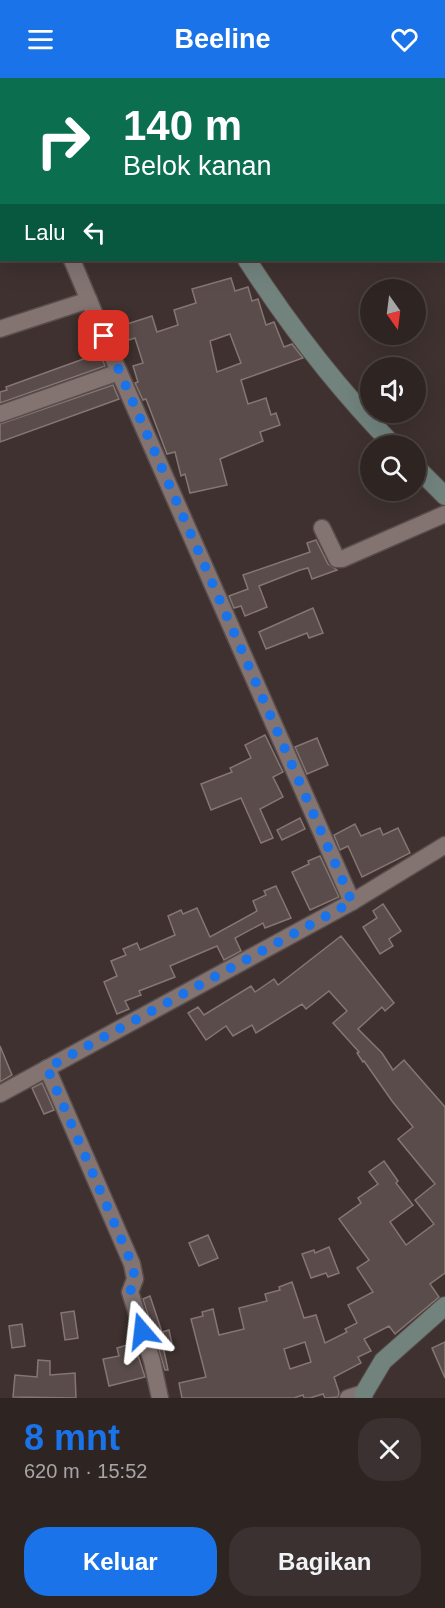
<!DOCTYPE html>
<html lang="id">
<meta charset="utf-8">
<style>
body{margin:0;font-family:Arial,sans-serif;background:#3a3130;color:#f1f3f6;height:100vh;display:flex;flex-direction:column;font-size:22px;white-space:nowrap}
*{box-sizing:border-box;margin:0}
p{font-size:20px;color:#a7a5a6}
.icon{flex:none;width:33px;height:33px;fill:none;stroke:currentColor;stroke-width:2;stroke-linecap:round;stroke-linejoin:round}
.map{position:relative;height:1320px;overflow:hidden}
.panel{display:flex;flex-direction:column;background:#2e2523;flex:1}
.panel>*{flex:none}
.guide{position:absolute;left:0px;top:0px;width:446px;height:183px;box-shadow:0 6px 24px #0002,0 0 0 2px #494241;background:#0b6e4f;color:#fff;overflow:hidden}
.needle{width:39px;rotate:166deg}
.tools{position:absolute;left:360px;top:201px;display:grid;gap:12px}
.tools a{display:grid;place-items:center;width:66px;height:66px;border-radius:50%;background:#2e2523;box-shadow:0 6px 24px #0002,0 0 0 2px #494241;font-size:30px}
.pin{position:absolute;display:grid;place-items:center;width:51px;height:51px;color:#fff;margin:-26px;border-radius:12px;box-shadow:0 3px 9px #0006}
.me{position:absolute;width:66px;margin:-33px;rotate:343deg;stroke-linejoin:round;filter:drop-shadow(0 0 4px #0008)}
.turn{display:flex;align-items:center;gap:21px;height:126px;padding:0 24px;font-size:27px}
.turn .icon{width:78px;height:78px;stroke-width:2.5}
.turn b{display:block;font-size:42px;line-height:51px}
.then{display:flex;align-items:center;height:57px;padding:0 24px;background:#0003;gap:12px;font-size:22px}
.round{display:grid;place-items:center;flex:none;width:63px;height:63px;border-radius:24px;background:#3a3130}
.headline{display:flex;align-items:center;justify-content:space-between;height:102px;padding:0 24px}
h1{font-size:36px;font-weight:800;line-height:45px;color:#1a73e8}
.button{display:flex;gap:12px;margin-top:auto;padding:12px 24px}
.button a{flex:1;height:69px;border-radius:24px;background:#1a73e8;color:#fff;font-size:24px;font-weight:800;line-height:69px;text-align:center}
.button a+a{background:#3a3130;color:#f1f3f6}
header{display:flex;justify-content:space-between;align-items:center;height:78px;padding:0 24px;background:#1a73e8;color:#fff;font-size:27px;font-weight:800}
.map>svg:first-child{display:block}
.building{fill:#5a4c4a;stroke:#857674;stroke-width:1.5;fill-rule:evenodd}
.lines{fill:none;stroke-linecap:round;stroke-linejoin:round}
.street-casing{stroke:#594e4d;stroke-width:19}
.secondary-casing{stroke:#594e4d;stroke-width:20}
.street{stroke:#837472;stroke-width:16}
.secondary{stroke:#72837e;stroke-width:18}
.route{stroke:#1a73e8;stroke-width:10;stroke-dasharray:0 18}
</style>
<header><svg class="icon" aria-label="menu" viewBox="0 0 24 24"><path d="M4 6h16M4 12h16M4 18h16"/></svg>Beeline<svg class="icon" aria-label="heart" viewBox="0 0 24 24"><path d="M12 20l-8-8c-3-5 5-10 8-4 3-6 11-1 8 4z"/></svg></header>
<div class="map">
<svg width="445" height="1320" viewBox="0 0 445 1320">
<rect width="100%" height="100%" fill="#3e312f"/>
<!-- building -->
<g class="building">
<path d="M231 200 235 213 248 209 252 223 258 221 266 247 274 244 284 269 292 266 303 280 241 302 248 326 266 320 271 337 276 335 280 347 260 354 263 363 220 381 227 407 190 415 185 396 181 398 175 374 167 376 146 321 143 322 135 305 138 304 133 288 143 285 135 260 129 262 124 247 152 238 157 254 178 247 174 232 196 225 192 211ZM230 256 241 285 217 294 210 263Z"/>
<path d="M100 275 105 288 0 325V314L7 312 6 309Z"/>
<path d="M113 307 119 321 0 364V346Z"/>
<path d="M316 462 328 486 337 492 312 501 308 490 300 492 259 508 267 529 245 538 241 528 234 530 229 518 248 511 243 497 310 474 307 465Z"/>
<path d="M313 530 323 555 309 560 307 555 266 571 259 554Z"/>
<path d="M265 657 283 694 273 699 283 719 260 731 273 760 261 765 241 720 211 732 201 706 232 694 230 690 251 680 245 667Z"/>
<path d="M317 660 328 687 307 696 295 669Z"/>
<path d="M300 740 305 751 282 762 277 752Z"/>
<path d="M355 746 361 758 380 750 383 757 398 750 410 775 362 799 348 768 340 772 334 757Z"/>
<path d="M320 778 339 819 310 832 292 794 309 786 308 783Z"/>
<path d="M276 808 291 840 265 850 263 845 235 860 241 873 224 882 217 868 170 888 175 899 139 913 141 917 125 923 129 931 117 936 104 904 117 898 111 883 126 877 123 871 137 865 140 872 175 857 168 838 181 832 183 836 197 830 210 859 257 833 253 823 266 817 264 813Z"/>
<path d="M383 826 401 853 389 861 393 868 380 876 363 849 377 840 373 833Z"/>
<path d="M341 858 394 925 385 933 382 929 358 951 382 975 393 992 404 982 445 1029V1195L430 1206 439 1219 395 1256 389 1248 364 1261 371 1273 358 1279 361 1285 334 1299 339 1314 338 1319 325 1320 323 1316 310 1320H304L303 1317 294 1320H182L179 1305 206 1299 191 1241 203 1238 202 1234 213 1231 219 1257 244 1251 239 1230 267 1223 265 1216 280 1212 279 1209 292 1204 304 1240 316 1237 325 1265 347 1254 345 1251 357 1245 348 1227 373 1214 357 1190 369 1182 339 1141 361 1125 358 1120 378 1106 369 1094 384 1083 398 1103 396 1105 413 1127 390 1144 406 1167 434 1146 415 1122 435 1106 398 1061 413 1049 392 1023 364 983 363 984 357 975 359 974 333 945 347 933 329 913 306 931 302 926 256 955 252 947 233 958 226 948 206 962 188 935 198 929 204 937 251 908 255 914 274 901 278 907ZM305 1264 311 1284 290 1291 284 1271Z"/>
<path d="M0 968 12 997 0 1004Z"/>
<path d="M42 1005 54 1032 44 1036 32 1010Z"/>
<path d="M208 1157 218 1180 199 1188 189 1165Z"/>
<path d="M329 1169 339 1195 328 1199 326 1195 311 1200 302 1176 314 1172 315 1175Z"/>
<path d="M150 1218 162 1254 169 1252 172 1266 163 1268 168 1292H165L143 1221Z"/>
<path d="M74 1233 78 1260 65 1262 61 1235Z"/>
<path d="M22 1246 25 1268 12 1270 9 1248Z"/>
<path d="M445 1264V1300L432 1270Z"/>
<path d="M134 1265 145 1299 109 1308 103 1281 119 1278 117 1270Z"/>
<path d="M38 1282 50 1283V1297L75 1295 76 1320 13 1319 15 1297 37 1299Z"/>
</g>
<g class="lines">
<defs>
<g id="street">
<path d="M0 41 2 44"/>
<path d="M0 75 2 74"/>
<path d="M0 124H2"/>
<path d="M72 182 119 294 352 824"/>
<path d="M0 251 89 222"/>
<path d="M0 336 119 294"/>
<path d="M322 450 337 481H342L445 436"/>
<path d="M47 990 132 1186 135 1201 130 1214 152 1283 160 1320"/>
<path d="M0 1016 352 824 445 767"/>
<path d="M348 1320 364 1315"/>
</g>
<g id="secondary">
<path d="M137 0V2"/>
<path d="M247 182C289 247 339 312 394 368"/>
<path d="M416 389 445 418"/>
<path d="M363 1320 364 1315 383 1283 445 1228"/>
</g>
</defs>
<!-- street casing -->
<use href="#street" class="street-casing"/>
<!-- secondary casing -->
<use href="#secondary" class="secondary-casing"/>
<!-- street -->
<use href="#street" class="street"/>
<!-- secondary -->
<use href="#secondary" class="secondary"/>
</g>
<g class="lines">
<!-- route -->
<path class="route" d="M104 258 352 824 47 990 132 1186 135 1201 130 1214 142 1253"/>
</g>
</svg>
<div class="tools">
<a><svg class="needle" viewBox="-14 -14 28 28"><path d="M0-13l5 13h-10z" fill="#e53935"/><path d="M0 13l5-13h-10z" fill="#a7a5a6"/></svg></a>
<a><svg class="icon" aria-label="sound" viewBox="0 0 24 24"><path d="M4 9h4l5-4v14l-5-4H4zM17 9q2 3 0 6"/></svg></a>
<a><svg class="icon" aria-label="search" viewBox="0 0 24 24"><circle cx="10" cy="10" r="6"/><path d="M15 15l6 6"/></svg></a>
</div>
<div class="pin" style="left:104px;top:258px;background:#d93025"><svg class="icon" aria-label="arrive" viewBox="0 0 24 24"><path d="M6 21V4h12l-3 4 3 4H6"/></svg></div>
<svg class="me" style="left:142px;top:1253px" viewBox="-20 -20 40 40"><path d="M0-17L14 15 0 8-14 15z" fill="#1a73e8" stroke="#fff" stroke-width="4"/></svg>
<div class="guide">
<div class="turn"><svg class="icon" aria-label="right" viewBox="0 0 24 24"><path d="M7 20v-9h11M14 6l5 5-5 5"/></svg><div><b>140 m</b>Belok kanan</div></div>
<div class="then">Lalu<svg class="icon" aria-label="left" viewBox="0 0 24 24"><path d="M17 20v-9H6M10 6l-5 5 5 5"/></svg></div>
</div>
</div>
<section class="panel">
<div class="headline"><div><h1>8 mnt</h1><p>620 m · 15:52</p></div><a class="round"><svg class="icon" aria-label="close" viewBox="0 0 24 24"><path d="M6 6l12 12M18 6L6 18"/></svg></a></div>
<div class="button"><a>Keluar</a><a>Bagikan</a></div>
</section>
